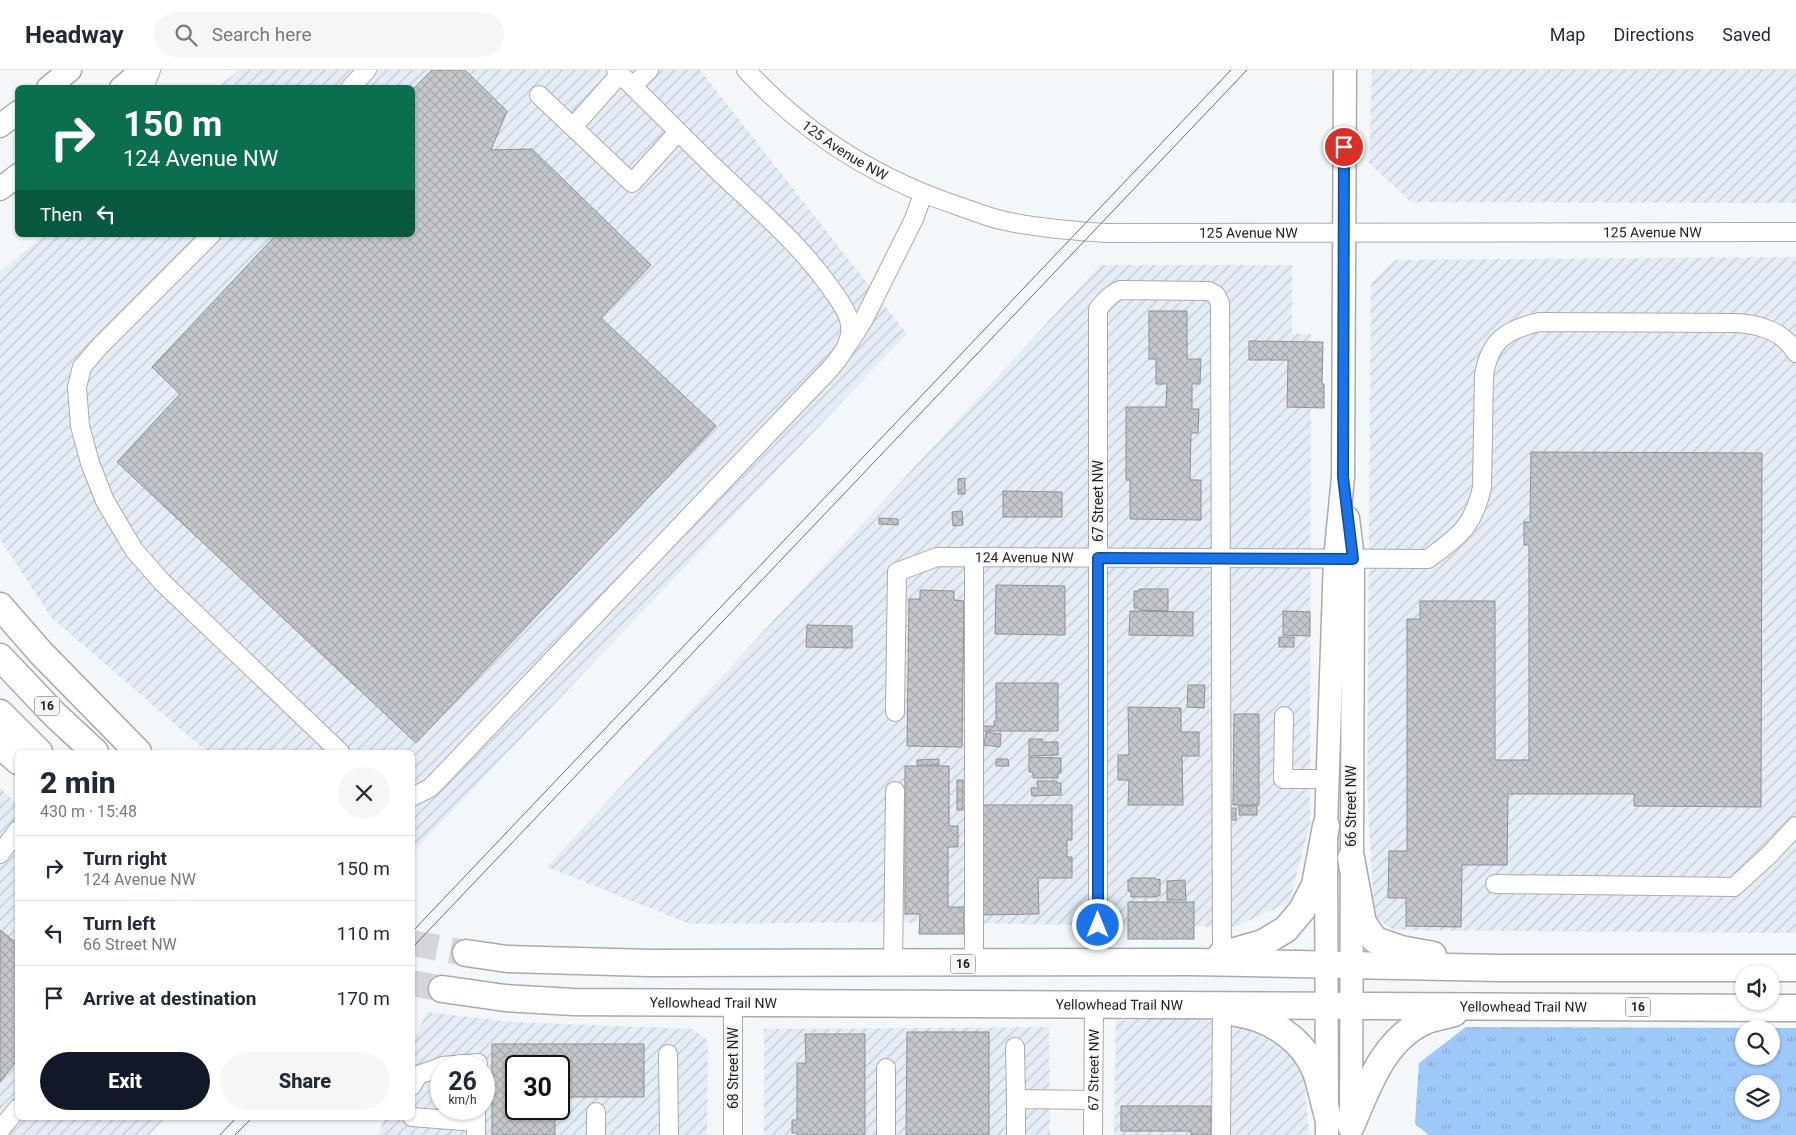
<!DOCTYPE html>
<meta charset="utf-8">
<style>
body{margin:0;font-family:Roboto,sans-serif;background:#f6f6f7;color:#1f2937;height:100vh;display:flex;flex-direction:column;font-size:19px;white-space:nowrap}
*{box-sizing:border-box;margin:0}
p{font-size:16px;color:#747a83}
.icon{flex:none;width:28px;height:28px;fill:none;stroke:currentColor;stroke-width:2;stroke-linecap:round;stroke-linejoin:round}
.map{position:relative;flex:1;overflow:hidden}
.panel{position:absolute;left:15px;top:680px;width:400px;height:370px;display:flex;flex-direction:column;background:#fff;border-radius:8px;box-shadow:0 1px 4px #0004}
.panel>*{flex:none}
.guide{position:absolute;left:15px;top:15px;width:400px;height:152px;border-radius:8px;box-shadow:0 1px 4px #0004;background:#0b6e4f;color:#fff;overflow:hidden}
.fabs{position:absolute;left:1735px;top:895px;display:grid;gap:10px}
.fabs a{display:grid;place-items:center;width:45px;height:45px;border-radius:50%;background:#fff;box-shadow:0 1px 4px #0004;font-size:25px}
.speed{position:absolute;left:430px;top:985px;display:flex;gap:10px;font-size:25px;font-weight:700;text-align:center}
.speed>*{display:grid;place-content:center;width:65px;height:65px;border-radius:50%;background:#fff;box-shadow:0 1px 4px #0004;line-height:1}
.speed small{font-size:12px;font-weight:400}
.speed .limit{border:2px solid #111;border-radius:8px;background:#fff;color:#111}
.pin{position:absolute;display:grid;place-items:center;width:42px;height:42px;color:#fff;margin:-21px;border:2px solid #fff;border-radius:50%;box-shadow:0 1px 5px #0007}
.me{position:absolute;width:55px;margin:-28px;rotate:0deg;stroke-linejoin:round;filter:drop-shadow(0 0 4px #0008)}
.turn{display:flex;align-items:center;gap:18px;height:105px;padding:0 25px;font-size:22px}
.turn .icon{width:65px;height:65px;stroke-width:2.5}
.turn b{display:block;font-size:35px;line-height:42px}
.then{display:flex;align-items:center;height:48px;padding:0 25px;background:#0003;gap:10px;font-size:19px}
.round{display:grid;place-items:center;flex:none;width:52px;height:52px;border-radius:26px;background:#f6f6f7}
.summary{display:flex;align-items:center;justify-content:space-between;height:85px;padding:0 25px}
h1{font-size:30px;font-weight:800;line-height:38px}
.primary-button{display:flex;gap:10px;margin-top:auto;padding:10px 25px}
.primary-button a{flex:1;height:58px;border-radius:30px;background:#111827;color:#fff;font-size:20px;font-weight:800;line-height:58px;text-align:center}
.primary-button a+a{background:#f6f6f7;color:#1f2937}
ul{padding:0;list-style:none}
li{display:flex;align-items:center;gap:15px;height:65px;padding:0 25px;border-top:1px solid #e0e1e3}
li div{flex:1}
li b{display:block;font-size:19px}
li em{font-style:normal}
header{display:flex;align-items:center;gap:30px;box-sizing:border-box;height:70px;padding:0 25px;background:#fff;border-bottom:1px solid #e0e1e3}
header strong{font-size:24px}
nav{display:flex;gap:28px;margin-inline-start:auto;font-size:18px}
.search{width:350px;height:45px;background:#f6f6f7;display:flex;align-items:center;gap:12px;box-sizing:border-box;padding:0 18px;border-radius:28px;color:#747a83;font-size:19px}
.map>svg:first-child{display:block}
.industrial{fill:url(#industrial-furrows);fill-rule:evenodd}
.grass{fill:url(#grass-tufts);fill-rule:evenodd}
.building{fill:url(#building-cross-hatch);stroke:#8f9295}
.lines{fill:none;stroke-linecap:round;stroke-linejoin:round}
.highway-tunnel{stroke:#d4d6d9;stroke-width:26;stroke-dasharray:26 13;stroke-linecap:butt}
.minor-casing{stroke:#a8abae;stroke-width:20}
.major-casing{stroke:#a8abae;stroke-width:25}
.highway-casing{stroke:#a8abae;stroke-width:29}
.minor{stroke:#fff;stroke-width:18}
.major{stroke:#fff;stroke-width:22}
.highway{stroke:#fff;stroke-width:26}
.tram{stroke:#6b6c6e;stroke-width:1}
.route-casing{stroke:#114b97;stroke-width:12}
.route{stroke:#1a73e8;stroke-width:9}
.labels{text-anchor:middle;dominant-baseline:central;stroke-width:5;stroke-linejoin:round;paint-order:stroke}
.shield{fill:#f4f7fa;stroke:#5e5f61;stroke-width:1}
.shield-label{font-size:12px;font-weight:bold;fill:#1d1e1f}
.street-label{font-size:14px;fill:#1d1e1f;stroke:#f4f7fa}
</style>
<header>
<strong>Headway</strong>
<div class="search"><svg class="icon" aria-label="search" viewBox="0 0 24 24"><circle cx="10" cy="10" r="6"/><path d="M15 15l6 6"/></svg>Search here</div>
<nav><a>Map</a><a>Directions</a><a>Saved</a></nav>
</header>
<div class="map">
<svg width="1796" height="1065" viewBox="0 0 1796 1065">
<defs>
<pattern id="industrial-furrows" width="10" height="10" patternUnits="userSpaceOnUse" patternTransform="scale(1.25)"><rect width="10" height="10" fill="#e4ecf6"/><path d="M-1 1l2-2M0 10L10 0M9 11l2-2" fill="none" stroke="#c3cad2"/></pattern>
<pattern id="grass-tufts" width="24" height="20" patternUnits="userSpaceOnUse" patternTransform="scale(1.25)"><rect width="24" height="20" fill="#9ec8f8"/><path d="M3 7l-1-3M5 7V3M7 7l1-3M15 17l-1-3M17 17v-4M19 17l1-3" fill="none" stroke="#88abd4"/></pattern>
<pattern id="building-cross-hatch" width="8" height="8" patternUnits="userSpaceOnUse" patternTransform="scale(1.25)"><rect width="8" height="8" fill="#c4c7cb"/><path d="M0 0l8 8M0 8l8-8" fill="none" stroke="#a8aaae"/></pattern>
</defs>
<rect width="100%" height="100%" fill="#f4f7fa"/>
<!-- industrial -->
<g class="industrial">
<path d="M239 0H700L907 264 413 782 412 682H207L51 547 0 469V202L44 165H412V18L218 17Z"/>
<path d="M1372 0H1796V133L1411 132 1369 93Z"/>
<path d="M1796 187V863L1394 860 1374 847 1367 714 1371 213 1394 190Z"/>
<path d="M1100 195H1292V264H1311L1310 753 1289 833 1234 857 876 852 690 854 547 797Z"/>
<path d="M0 718 17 734 18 1048H165L149 1065H0Z"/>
<path d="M427 942 512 952 693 959 708 971 707 1065H379L384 1048H412L413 971ZM441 996H484V1039H441ZM516 996H559V1039H516Z"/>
<path d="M1184 947 1238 955 1286 979 1304 1008 1309 1065H1114L1116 951Z"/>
<path d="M1049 957 1050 1065H764V959Z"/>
</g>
<!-- grass -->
<path class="grass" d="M1466 957 1796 958V1065H1429L1415 1054 1419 993ZM1744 959H1771V986H1744ZM1744 1014H1771V1041H1744Z"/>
<!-- building -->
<g class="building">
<path d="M432 0H465L507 41 491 80 532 79 651 195 601 248 716 356 416 673 117 392 180 324 152 297 276 165H412V20Z"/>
<path d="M1149 241H1187V289H1201L1200 314H1192V339H1199L1198 363H1191L1190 410H1201V450L1130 449V410H1126V337H1166L1167 314H1156V289H1149Z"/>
<path d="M1249 271 1323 272 1322 314H1324V338L1287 337 1288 290H1249Z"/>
<path d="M1531 382 1762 383 1761 737 1634 736V724H1508L1507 795H1462L1461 857 1406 856V828H1388L1389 781H1407V549H1420V531H1495V690H1529V475H1524V452H1530Z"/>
<path d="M965 408V424H958V409Z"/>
<path d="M1003 421 1062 422V447H1003Z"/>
<path d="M962 441 963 455 953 456 952 442Z"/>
<path d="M879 448 898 449V455L879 454Z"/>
<path d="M996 515 1065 516V565L995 564Z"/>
<path d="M1139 519H1168V541L1139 540V538H1134V521H1139Z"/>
<path d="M920 520 954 521V530L964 531 962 677 907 676 909 529H920Z"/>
<path d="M1130 541 1193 542V566L1129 565Z"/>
<path d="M1283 541 1310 542V566L1283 565Z"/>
<path d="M807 555 852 556V578L806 577Z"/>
<rect x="1279" y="567" width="15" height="10"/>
<path d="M996 613H1058V661H981V656H994V651H996Z"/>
<path d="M1188 615H1205L1204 638 1187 637Z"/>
<path d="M1128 637 1181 638V662H1199V686H1182L1183 735H1128L1129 710H1118V685H1129Z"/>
<path d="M1234 644H1259V735H1233Z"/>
<path d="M986 662 1001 664 1000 677 984 675Z"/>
<path d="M1029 669H1042V672H1058V685L1029 686Z"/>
<path d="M1029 687 1061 688V703H1058V708H1033V702H1029Z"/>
<path d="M939 689V695H917V690Z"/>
<path d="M996 689H1008L1009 696H996Z"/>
<path d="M905 696H949V756H958V777H948V837H964V864H919L920 844H905Z"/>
<rect x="957" y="710" width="6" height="30"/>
<path d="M1037 711H1057V713H1061V725L1032 726 1031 718H1038Z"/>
<path d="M979 735H1072V770H1067V787H1072V808H1038L1039 844 980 845Z"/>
<rect x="1239" y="736" width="18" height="9"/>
<rect x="1228" y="738" width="8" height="12"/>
<path d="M1131 808H1155L1156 810 1160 809V825L1156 827H1131V821H1128V810H1131Z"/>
<path d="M1185 810 1186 830H1167V811Z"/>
<rect x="1128" y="832" width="66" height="37"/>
<path d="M0 860 14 871 18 867V989L0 1012Z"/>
<path d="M907 962H989V1065H906Z"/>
<path d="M805 964H865V1065H797V1063H792V1050H797V993H806Z"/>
<path d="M492 974H644V1027H559V996H516V1039H555V1065H492Z"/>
<path d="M1121 1036H1211V1065H1191V1061H1121Z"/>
</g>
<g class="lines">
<!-- highway-tunnel -->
<g class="highway-tunnel">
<path d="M412 873 466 883"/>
<path d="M412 913 442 919"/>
</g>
<defs>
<g id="minor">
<path id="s1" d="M746 0C805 64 879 110 961 137 976 142 990 148 1005 151 1038 158 1073 161 1107 163L1796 162"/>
<path d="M633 16 649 0"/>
<path d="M144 18 151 0"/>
<path d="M350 18 367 0"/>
<path d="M539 25 632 113 678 62"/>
<path d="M573 57 620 4"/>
<path d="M211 165 99 277 82 297 77 317 80 356 90 393 105 431 134 480 162 512 340 682"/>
<path d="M849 273 863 251 914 149 923 124"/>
<path id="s2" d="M895 642 897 502 937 487 1428 489C1460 465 1472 458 1482 418L1484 305C1490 270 1506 260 1539 252L1738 253C1761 255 1783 261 1796 283"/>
<path d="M1284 646 1283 709H1328"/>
<path d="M412 727 430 718 437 711 829 300C841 286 855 270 849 250 847 240 838 229 832 220 798 171 754 136 711 94 679 63 648 31 616 0"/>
<path d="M0 784 18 760"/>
<path d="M1495 814 1734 817 1769 785 1796 756"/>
<path d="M893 894 895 721"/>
<path d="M974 894V487"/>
<path d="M1098 894V239C1105 231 1110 224 1120 220L1209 221 1216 225 1220 233 1222 893"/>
<path d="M1015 977 1016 1029"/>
<path d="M668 984 669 1065"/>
<path d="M442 996 478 993 477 996"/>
<path d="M412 1016 418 1005 441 997"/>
<path d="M476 1039V1065"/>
<path d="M596 1042V1065"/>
<path d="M412 1047 475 1052"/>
<path d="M0 1060 18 1038"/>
<path d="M733 1065V932"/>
<path d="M886 1065V998"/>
<path d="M1016 1065V1029L1093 1030"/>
<path id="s3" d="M1093 1065 1094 934"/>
<path d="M1221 1065 1222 935"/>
</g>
<g id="major">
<path d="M48 18 70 0"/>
<path d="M121 18 142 0"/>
<path d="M0 56 18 42"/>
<path d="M0 119 18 105"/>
<path d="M1348 448 1353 489 1351 1053"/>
<path d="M1327 1065 1326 756 1335 489 1343 407 1345 0"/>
</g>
<g id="highway">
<path d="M0 536 41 583 138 682"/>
<path d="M0 587 54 644 95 682"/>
<path d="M0 643 39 682"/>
<path d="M0 675 18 691"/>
<path d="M1351 788 1363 853 1375 870 1401 879 1433 885"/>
<path d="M466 883 507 889 649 893 1194 892 1500 898H1796"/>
<path d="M1221 885 1263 873 1286 859 1302 840 1315 815 1326 756"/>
<path id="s4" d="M442 919 505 928 573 932 1796 938"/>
<path d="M1236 943C1270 948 1303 969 1316 1002 1321 1017 1324 1033 1328 1047"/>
<path d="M1351 1056C1368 1017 1383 970 1425 951 1434 947 1445 946 1454 943"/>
</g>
</defs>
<!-- minor casing -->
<use href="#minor" class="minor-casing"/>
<!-- major casing -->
<use href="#major" class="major-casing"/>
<!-- highway casing -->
<use href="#highway" class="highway-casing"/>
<!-- minor -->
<use href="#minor" class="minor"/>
<!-- major -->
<use href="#major" class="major"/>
<!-- highway -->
<use href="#highway" class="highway"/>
<!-- tram -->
<g class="tram">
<path d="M412 862 1231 0"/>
<path d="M412 878 1247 0"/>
<path d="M220 1065 236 1048"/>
<path d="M235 1065 252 1048"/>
</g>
</g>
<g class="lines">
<defs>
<path id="route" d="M1098 855V488L1353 489 1343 407 1344 77"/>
</defs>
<!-- route casing -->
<use href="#route" class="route-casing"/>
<!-- route -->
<use href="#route" class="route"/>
</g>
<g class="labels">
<!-- shield labels -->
<g class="shield">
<rect x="34.5" y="626.5" width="25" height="19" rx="4"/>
<rect x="950.5" y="884.5" width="25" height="19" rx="4"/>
<rect x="1625.5" y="927.5" width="25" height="19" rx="4"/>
</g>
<g class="shield-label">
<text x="47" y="636">16</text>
<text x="963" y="894">16</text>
<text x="1638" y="937">16</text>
</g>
<!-- street labels -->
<g class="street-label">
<text stroke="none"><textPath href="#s1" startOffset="128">125 Avenue NW</textPath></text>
<text stroke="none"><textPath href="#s1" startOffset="548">125 Avenue NW</textPath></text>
<text stroke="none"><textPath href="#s1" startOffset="952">125 Avenue NW</textPath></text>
<text transform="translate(1098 431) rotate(-90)">67 Street NW</text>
<text stroke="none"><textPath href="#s2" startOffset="270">124 Avenue NW</textPath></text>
<text transform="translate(1351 736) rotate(-90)">66 Street NW</text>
<text stroke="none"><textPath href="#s4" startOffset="272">Yellowhead Trail NW</textPath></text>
<text stroke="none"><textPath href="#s4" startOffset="678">Yellowhead Trail NW</textPath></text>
<text stroke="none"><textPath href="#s4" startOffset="1082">Yellowhead Trail NW</textPath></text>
<text transform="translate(733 998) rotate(-90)">68 Street NW</text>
<text stroke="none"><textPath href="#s3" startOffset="65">67 Street NW</textPath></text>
</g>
</g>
</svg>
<div class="fabs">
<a><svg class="icon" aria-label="sound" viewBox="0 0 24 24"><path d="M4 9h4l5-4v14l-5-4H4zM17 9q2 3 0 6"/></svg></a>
<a><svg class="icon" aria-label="search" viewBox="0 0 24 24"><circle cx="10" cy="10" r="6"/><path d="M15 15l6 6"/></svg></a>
<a><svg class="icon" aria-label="layers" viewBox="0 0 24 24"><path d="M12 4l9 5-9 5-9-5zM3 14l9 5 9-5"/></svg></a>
</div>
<div class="speed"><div>26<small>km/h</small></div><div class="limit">30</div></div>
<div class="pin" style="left:1344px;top:77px;background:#d93025"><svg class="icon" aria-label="arrive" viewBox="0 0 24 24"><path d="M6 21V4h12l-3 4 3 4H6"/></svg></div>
<svg class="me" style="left:1098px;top:855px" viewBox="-20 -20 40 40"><circle r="17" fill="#1a73e8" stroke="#fff" stroke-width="3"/><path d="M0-11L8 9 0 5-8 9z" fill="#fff"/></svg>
<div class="guide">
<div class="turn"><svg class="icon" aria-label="right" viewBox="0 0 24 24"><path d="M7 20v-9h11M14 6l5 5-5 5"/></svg><div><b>150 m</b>124 Avenue NW</div></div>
<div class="then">Then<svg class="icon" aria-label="left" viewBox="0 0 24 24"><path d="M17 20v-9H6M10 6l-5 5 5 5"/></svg></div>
</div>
<section class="panel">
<div class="summary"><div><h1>2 min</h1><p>430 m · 15:48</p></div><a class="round"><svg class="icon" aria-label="close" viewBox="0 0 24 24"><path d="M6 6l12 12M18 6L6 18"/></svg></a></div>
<ul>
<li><svg class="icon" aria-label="right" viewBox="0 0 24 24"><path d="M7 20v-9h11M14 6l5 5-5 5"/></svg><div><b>Turn right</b><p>124 Avenue NW</p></div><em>150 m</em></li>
<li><svg class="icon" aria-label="left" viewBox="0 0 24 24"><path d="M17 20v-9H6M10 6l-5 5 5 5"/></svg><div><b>Turn left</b><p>66 Street NW</p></div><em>110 m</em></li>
<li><svg class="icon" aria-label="arrive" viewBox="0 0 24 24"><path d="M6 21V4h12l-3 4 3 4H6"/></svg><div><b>Arrive at destination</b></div><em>170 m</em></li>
</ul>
<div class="primary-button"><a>Exit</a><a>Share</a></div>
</section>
</div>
